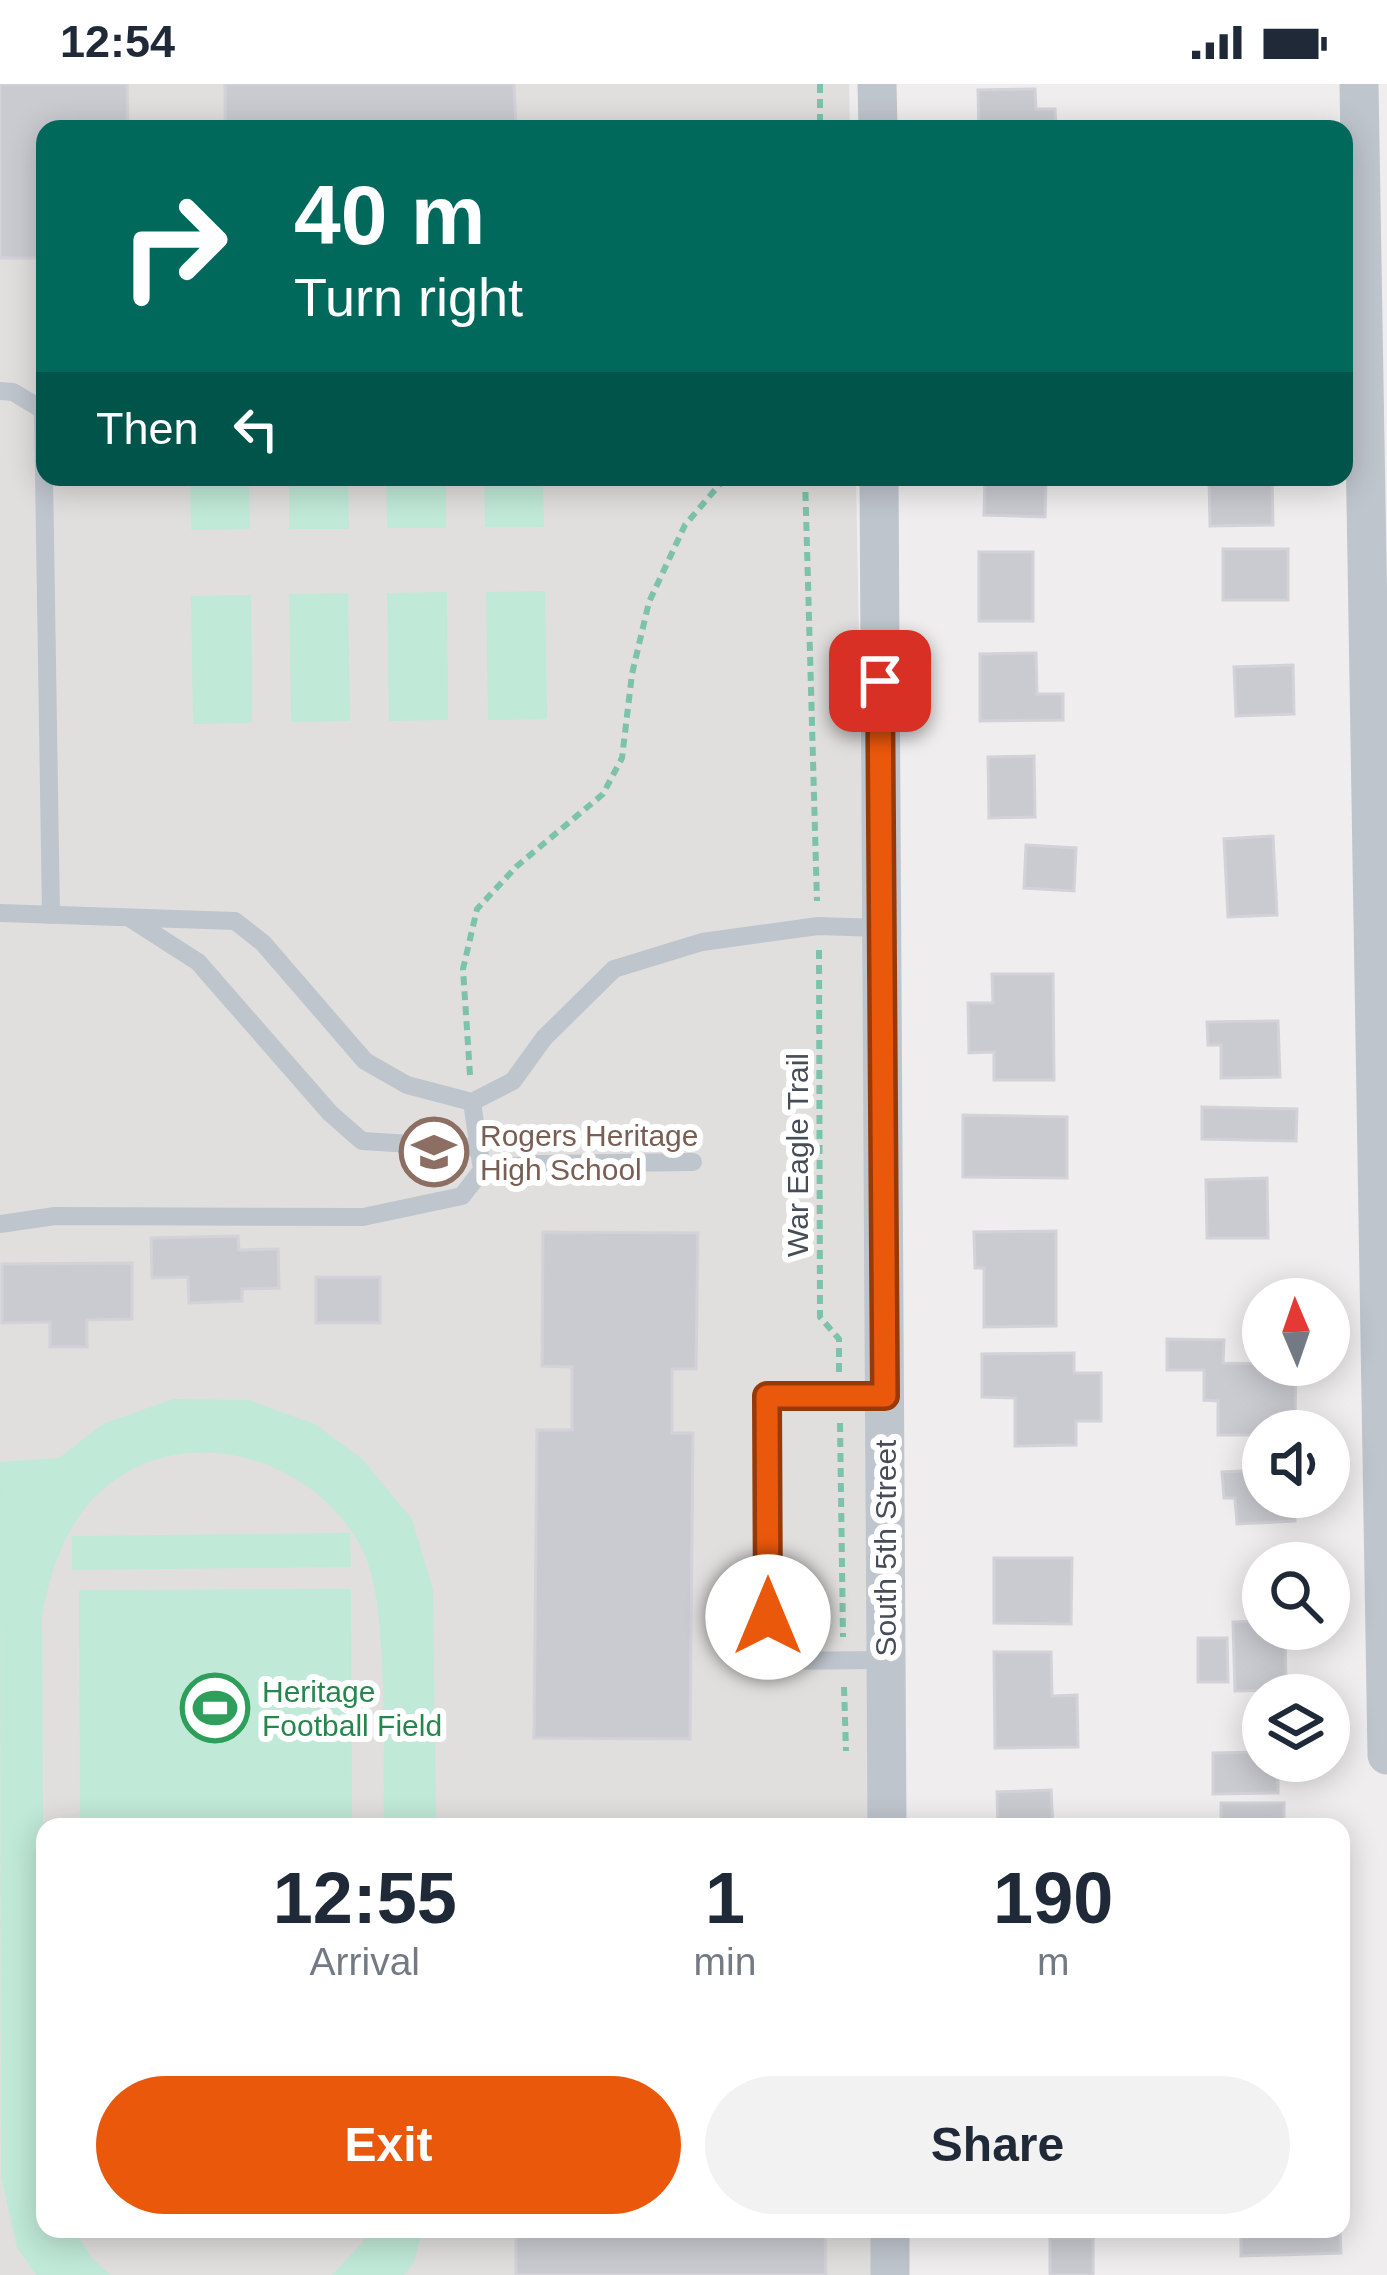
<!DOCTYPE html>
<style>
body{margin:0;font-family:Arial,sans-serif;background:#f2f2f3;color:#1f2937;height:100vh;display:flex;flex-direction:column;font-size:45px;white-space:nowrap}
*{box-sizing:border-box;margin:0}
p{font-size:39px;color:#747a83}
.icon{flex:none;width:66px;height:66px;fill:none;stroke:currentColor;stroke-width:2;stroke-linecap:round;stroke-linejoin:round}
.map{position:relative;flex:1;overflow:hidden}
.details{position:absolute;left:36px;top:1734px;width:1314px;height:420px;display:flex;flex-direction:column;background:#fff;border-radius:24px;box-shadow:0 6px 30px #0003}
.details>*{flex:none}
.guide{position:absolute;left:36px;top:36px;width:1317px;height:366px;border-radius:24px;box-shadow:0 6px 30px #0003;background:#00695c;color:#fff;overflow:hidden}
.needle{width:78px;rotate:358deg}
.tools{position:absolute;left:1242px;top:1194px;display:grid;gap:24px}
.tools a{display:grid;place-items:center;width:108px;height:108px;border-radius:50%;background:#fff;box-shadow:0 6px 30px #0003;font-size:60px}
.pin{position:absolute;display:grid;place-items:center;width:102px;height:102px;color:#fff;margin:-51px;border-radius:24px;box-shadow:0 6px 18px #0006}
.me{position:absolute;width:132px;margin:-66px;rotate:0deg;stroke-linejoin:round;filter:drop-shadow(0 0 9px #0008)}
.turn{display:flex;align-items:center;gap:42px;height:252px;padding:0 60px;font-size:54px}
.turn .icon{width:156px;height:156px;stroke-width:2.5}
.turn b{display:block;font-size:84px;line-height:102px}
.then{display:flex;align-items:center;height:114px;padding:0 60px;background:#0003;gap:24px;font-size:45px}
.eta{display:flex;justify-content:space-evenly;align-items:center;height:204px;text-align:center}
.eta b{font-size:72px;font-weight:700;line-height:84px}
.action{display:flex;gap:24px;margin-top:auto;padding:24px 60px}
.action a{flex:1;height:138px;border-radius:72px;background:#ea580c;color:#fff;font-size:48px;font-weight:700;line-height:138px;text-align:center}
.action a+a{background:#f2f2f3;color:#1f2937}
.status{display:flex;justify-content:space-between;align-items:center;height:84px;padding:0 60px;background:#fff;direction:ltr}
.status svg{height:33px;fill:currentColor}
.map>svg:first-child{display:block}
.education{fill:#e0dfde}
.green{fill:#c0e9d7}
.building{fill:#cacbd1;stroke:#d2d2d8;stroke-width:3}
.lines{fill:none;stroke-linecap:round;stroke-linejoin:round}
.path{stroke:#7cc2ac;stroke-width:6;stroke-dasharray:9 6;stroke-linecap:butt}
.service{stroke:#bfc5cd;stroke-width:18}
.minor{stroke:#bfc5cd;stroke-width:39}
.route-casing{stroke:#983908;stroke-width:30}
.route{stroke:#ea580c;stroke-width:21}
.labels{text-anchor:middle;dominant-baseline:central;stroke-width:12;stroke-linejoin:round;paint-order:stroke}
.education-label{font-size:30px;fill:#785e54;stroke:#fff;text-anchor:start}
.street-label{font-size:30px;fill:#474d58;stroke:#fff}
.leisure-label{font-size:30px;fill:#27864d;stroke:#fff;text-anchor:start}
</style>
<div class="status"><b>12:54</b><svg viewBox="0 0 49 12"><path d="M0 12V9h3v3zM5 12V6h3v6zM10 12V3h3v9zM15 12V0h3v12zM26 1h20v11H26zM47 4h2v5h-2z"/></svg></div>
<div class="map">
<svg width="1387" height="2191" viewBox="0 0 1387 2191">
<rect width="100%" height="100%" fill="#efeded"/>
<!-- education -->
<path class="education" d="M0 0H849L850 45H45V393H856L880 1743H45V2145H887L888 2191H0Z"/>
<!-- green -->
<g class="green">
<path d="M190 393H249L250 445 191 446Z"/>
<path d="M289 393H348L349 445H289Z"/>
<path d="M386 393H446V444H387Z"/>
<path d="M484 393H543L544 443H485Z"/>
<path d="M545 507 547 635 488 636 486 508Z"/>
<path d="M447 508 448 636 389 637 387 509Z"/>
<path d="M348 509 350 637 291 638 289 510Z"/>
<path d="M251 511 252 639 193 640 191 512Z"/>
<path d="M173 1315 248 1316 315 1340 362 1375 412 1435 433 1506 436 1743H384C382 1676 390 1524 364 1469 317 1370 175 1330 94 1414 63 1447 51 1487 42 1530L45 2145H74L92 2174 110 2191H36L17 2163 1 2092 0 1378 59 1374 103 1340Z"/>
<path d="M350 1449 351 1483 72 1486V1452Z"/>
<path d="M351 1505 352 1743H80L79 1506Z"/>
<path d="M369 2145H423L413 2180 404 2191H332L362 2159Z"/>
</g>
<!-- building -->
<g class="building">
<path d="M0 0H127L128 45H45V174H0Z"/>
<path d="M225 0H514L516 45H225Z"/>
<path d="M1035 5 1036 25H1055L1056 45H979L978 6Z"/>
<path d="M985 393 1046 397 1045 433 984 431Z"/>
<path d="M1209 393H1272L1273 441 1210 442Z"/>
<rect x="1223" y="465" width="65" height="51"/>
<rect x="979" y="468" width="54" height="69"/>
<path d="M1036 569 1037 610H1063V636L980 637V570Z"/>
<path d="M1293 581 1294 630 1236 632 1234 583Z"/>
<path d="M1034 672 1035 733 989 734 988 673Z"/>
<path d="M1273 752 1277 831 1228 833 1224 755Z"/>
<path d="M1026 761 1076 764 1074 807 1024 804Z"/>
<path d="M992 890H1053L1054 996H994V968L969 969 968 919H993Z"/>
<path d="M1278 937 1280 993 1221 994V961H1208L1207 938Z"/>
<path d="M1202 1023 1297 1025 1296 1057 1202 1055Z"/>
<path d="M963 1031 1067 1033V1094L963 1093Z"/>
<path d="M1267 1094 1268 1154H1207L1206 1096Z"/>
<path d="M1056 1147V1242L984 1243V1184H975L974 1148Z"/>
<path d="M543 1148 698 1149 696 1285H672V1349H693L690 1655 534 1654 537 1346H572V1283L542 1282Z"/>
<path d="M238 1152 239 1166 278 1165 279 1204 242 1205V1217L189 1219 188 1193 152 1194 151 1154Z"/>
<path d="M132 1179V1235L87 1236V1263H50V1238L2 1239V1180Z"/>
<rect x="316" y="1193" width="64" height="46"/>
<path d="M1167 1255 1224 1256 1223 1279 1296 1281 1295 1333 1271 1332 1270 1347H1263V1351H1218V1317L1204 1316V1286H1167Z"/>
<path d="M1074 1269V1289H1101V1337H1076V1361L1015 1362V1314L982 1313V1270Z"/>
<path d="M1263 1386V1413H1294L1295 1437 1237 1440 1235 1414H1224L1222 1388Z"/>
<path d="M994 1474H1072L1071 1540 994 1539Z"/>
<path d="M1263 1537V1545H1285L1286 1606 1235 1607 1233 1538Z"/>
<path d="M1198 1554H1227L1228 1598H1198Z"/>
<path d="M994 1568H1051L1052 1612 1077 1611 1078 1663 995 1664Z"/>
<path d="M1263 1668V1677H1278V1709L1213 1710V1669Z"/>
<path d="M1051 1706 1053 1743H998L997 1708Z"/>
<rect x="1221" y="1719" width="63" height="24"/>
<path d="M516 2145H825L826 2191H516Z"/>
<path d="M1241 2145 1340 2146 1341 2169 1241 2172Z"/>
<rect x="1050" y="2154" width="43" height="37"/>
</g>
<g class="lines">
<!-- path -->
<g class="path">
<path d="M820 0V45"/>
<path d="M805 393 817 817"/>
<path d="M819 866 820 1233 839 1255V1290"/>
<path d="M470 991 463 885 477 825 517 782 603 710 622 674 632 590 649 518 685 441 726 393"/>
<path d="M840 1339 843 1553"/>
<path d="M844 1603 846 1667"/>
</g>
<!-- service -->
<g class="service">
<path d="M0 307 13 308 43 326 51 831"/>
<path d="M0 829 235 837 263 859 365 977 407 1001 472 1018 513 997 544 954 614 885 702 858 818 842 881 844"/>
<path d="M131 835 198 878 330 1029 362 1057 478 1064"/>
<path d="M482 1086 535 1080 693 1078"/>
<path d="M0 1140 55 1132 363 1133 462 1112 482 1086 472 1018"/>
<path d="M885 1312H768L769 1577 886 1576"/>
</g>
<!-- minor -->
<g class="minor">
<path d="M877 0 878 45"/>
<path d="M1359 0 1387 1671"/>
<path d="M879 393 887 1743"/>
<path d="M890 2145V2191"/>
</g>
</g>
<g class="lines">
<defs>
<path id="route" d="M768 1533 767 1312H885L880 597"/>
</defs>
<!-- route casing -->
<use href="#route" class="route-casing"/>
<!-- route -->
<use href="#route" class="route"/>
</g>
<!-- icons -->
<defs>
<symbol id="school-ring" viewBox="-11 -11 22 22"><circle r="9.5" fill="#fff" stroke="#8d6e63" stroke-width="1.5"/><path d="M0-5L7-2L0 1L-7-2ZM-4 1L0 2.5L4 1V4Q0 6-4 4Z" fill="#8d6e63"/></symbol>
<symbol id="stadium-ring" viewBox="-11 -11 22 22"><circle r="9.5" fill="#fff" stroke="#2e9e5b" stroke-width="1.5"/><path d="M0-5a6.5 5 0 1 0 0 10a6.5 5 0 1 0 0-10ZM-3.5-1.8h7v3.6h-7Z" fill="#2e9e5b"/></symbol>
</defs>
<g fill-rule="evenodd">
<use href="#school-ring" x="396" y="1030" width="76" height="76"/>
<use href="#stadium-ring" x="177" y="1586" width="76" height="76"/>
</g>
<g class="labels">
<!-- education labels -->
<g class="education-label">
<text x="480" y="1051">Rogers Heritage<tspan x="480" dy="34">High School</tspan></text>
</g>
<!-- street labels -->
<g class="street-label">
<text transform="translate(797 1071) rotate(-90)">War Eagle Trail</text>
<text transform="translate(885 1464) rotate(-90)">South 5th Street</text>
</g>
<!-- leisure labels -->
<g class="leisure-label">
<text x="262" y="1607">Heritage<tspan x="262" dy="34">Football Field</tspan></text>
</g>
</g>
</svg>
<div class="tools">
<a><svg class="needle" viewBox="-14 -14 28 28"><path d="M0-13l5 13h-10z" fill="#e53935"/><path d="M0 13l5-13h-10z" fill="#747a83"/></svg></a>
<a><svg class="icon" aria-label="sound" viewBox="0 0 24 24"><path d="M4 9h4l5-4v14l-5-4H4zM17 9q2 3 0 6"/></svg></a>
<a><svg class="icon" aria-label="search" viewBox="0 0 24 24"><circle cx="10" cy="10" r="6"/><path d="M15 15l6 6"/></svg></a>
<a><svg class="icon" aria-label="layers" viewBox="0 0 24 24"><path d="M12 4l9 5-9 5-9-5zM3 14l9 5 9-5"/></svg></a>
</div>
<div class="pin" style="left:880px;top:597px;background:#d93025"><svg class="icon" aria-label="arrive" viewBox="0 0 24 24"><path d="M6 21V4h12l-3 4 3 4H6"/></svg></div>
<svg class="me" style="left:768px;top:1533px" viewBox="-20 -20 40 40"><circle r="19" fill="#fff"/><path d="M0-13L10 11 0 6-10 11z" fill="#ea580c"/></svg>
<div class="guide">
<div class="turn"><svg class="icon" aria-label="right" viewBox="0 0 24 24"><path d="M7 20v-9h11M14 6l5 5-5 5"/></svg><div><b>40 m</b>Turn right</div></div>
<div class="then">Then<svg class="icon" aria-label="left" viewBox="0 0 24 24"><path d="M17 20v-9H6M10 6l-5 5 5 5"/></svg></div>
</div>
<section class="details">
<div class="eta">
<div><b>12:55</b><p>Arrival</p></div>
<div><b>1</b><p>min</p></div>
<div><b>190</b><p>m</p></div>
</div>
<div class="action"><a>Exit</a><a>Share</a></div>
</section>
</div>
